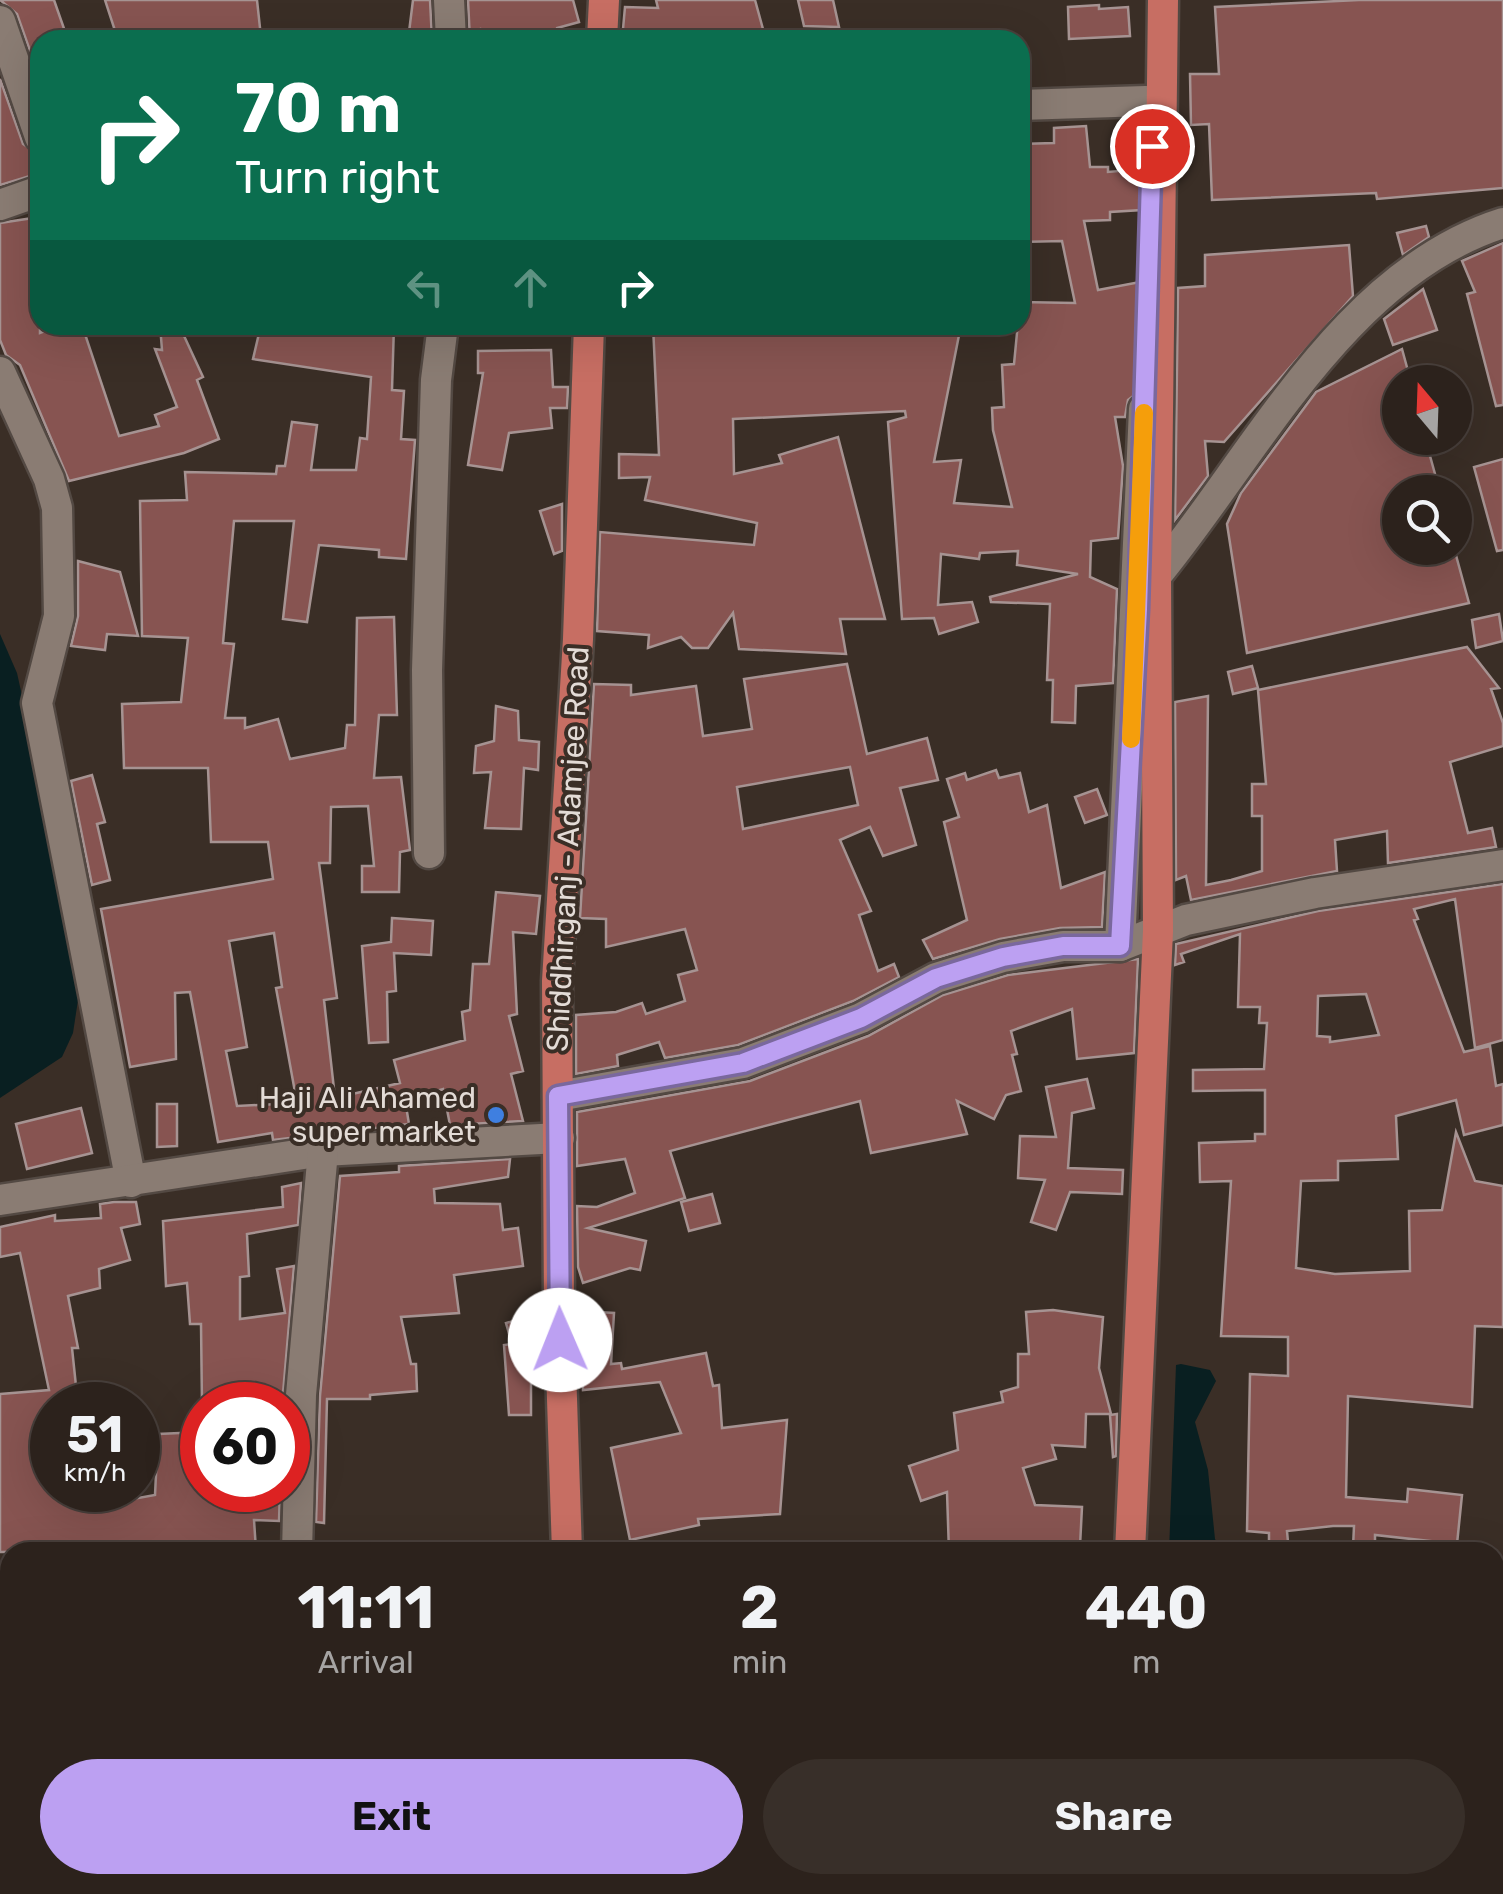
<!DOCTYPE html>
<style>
body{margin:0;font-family:Rubik,sans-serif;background:#382f29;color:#f1f3f6;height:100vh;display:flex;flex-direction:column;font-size:38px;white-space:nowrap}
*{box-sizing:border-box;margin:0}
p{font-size:32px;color:#a6a4a3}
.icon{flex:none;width:55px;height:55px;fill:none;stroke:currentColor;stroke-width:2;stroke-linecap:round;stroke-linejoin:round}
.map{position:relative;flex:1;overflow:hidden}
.drawer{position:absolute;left:0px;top:1542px;width:1505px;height:352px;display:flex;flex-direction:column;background:#2c221c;border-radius:30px 30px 0 0;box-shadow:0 10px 40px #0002,0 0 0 2px #483f3b}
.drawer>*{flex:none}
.hud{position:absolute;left:30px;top:30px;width:1000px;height:305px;border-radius:30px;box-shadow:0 10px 40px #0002,0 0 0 2px #483f3b;background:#0b6e4f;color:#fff;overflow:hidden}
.needle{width:65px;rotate:341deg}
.tools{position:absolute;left:1382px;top:365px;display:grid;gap:20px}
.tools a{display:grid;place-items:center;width:90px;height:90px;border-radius:50%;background:#2c221c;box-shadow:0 10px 40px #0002,0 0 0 2px #483f3b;font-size:50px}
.speed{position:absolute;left:30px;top:1382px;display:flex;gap:20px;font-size:50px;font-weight:700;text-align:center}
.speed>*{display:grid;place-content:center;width:130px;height:130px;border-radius:50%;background:#2c221c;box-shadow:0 10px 40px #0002,0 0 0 2px #483f3b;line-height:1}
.speed small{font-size:25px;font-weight:400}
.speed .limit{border:15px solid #d22;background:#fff;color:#111}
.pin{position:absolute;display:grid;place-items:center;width:85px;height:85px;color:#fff;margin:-42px;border:5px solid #fff;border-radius:50%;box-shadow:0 2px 10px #0007}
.me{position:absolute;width:110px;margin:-55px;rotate:359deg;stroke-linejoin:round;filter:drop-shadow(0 0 8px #0008)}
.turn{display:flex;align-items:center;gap:35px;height:210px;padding:0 40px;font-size:45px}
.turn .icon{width:130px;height:130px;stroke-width:2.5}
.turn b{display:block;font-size:70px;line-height:85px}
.lanes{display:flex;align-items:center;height:95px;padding:0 40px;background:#0003;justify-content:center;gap:50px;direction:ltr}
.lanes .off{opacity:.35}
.eta{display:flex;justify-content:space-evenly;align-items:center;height:170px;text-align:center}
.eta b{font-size:60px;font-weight:700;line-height:70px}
.primary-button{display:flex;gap:20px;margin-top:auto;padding:20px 40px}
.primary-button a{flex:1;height:115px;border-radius:60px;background:#bca0f2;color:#111;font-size:40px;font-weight:700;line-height:115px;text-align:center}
.primary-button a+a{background:#382f29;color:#f1f3f6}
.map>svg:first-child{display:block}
.water{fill:#091f21}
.building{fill:#875451;stroke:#a69392;stroke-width:2.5;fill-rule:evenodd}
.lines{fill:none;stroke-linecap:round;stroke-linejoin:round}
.minor-casing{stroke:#534943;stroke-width:35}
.major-casing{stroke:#534943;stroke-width:35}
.minor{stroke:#8a7c73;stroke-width:30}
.major{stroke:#c76e63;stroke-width:30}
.route-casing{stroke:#7a689d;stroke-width:25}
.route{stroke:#bca0f2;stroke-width:18}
.slow{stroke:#f59e0b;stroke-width:18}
.shop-dot{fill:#3f7fe0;stroke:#3a2e26;stroke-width:4}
.labels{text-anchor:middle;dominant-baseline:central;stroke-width:8;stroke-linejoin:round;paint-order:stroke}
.street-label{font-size:30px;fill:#e3dbd6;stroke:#3a2e26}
.poi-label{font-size:30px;fill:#e3dbd6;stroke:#3a2e26;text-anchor:end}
</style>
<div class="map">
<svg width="1503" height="1894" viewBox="0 0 1503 1894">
<rect width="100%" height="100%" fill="#3a2e26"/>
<!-- water -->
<g class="water">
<path d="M0 634 17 673 53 836 78 971V1000L73 1033 62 1057 0 1098Z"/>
<path d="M1181 1364 1210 1370 1216 1381 1195 1422 1208 1470 1215 1539 1223 1552H1169L1176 1365Z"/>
<path d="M1158 1885H1400L1396 1894H1158Z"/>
</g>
<!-- building -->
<g class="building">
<path d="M0 0H54L68 40H40V79L17 14Z"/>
<path d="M105 0H257L261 37 118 40Z"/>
<path d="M413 0H430L432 40H408Z"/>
<path d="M468 0H573L579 22 557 28 553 40 518 34 517 39 481 29 480 40H470Z"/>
<path d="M656 0H755L766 40H622L625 7 658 8Z"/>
<path d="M798 0H833L839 27 804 26Z"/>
<path d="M1359 0H1503V188L1377 199 1376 193 1212 200 1209 124 1191 125 1190 74H1219L1215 7Z"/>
<path d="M1099 5V9L1128 7 1130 36 1069 39 1068 7Z"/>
<path d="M0 79 23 144 40 155V173L0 185Z"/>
<path d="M1086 126 1090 167H1108V172L1142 169V210L1110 212V220L1084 221 1098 290 1140 282V391L1128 400 1125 417H1115L1123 466 1118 538 1091 541 1090 577 1117 589 1113 683 1076 686 1075 723 1052 722 1053 680H1047L1050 604 991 602 990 597 1078 574 1017 565 1018 551 980 553 979 559 941 554 938 605 972 602 978 622 939 634 934 618 902 619 888 422 906 417 905 411 733 419 734 474 782 463 779 455 838 437 885 619H840L846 654 739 649 733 613 708 648H692L681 637 648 648 649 635 597 631 600 532 754 545 757 523 645 500 650 477 619 478V454L659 455 653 325H961L934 462 961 460 954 503 1012 507 993 430 992 408 1004 407 1002 365 1014 364 1020 302 1075 303 1062 241 1020 242V144L1054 143V128Z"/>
<path d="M33 218 40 237V333L61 325H82L119 436 159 426 155 415 177 407 155 349 162 350 160 325H179L203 377 197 380 219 439 184 453 69 481 20 365 6 355 0 340V223Z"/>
<path d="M1426 226 1429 237 1403 255 1397 233Z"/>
<path d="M1503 243V405L1496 406 1467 294 1475 292 1462 261Z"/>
<path d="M1349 245 1353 296 1224 442 1205 441 1208 476 1175 520 1178 288 1205 286V255Z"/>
<path d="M1423 289 1437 330 1393 345 1384 319Z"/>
<path d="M261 325H394L392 390 404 391 401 439 415 440 406 559 379 557V550L319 545 307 622 283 619 294 521H234L223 643 234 644 225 718H245V728L278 719 290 759 345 748 347 725H355L357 618 394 617 397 715H379L374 778 401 777 410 850 400 852 399 892H362V866H374L368 806 331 807 330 863H319L337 998 324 1000 335 1098 400 1083 394 1060 465 1040 462 1012 470 1010 473 964H489L496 892 540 896 536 934 513 932 517 1014 509 1016 523 1071 511 1074 523 1121 450 1125 443 1089 405 1100 409 1124 273 1140 272 1133 218 1142 190 992 175 993 176 1059 130 1067 101 909 273 879 268 842H211L208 768H124L122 704 181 702 188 638 142 636 140 501 187 500 185 472 276 474 277 466H285L292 422 317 425 311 470H356L360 438 367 439 371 377 253 359ZM274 933 282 987 276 988 297 1103 237 1106 226 1051 247 1047 229 941Z"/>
<path d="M1402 349 1411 382H1400V438H1425L1440 492H1400V548H1454L1469 603 1247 653 1227 524 1241 493 1316 392Z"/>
<path d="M551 350 553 387H568L567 408H550L552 428 509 433 502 470 468 465 483 373H478V351Z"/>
<path d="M1503 459V550L1497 551 1474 467Z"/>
<path d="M562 504V551L554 554 540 511Z"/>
<path d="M78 561 120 572 138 636 107 634 105 650 71 646 78 616Z"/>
<path d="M1499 614 1503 641 1476 648 1472 620Z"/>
<path d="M1467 647 1499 688 1491 689 1503 723V746L1450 762 1468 833 1492 828 1496 847 1388 863 1387 831 1335 840 1337 871 1191 900 1186 876 1176 880 1175 702 1208 696 1206 885 1231 880 1262 871V816H1252V784H1266L1258 690Z"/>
<path d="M847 664 867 754 927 738 938 780 900 788 916 845 883 856 870 827 840 840 871 911 859 915 878 971 894 964 899 977 853 1001 738 1045 665 1058 659 1042 617 1055 618 1066 576 1074V1015L616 1012 642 1003 646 1014 685 1001 678 975 697 970 685 929 606 947V919L580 918 594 684 631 685V695L696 686 703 736 752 729 744 679ZM850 767 858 805 743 829 737 787Z"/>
<path d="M1252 666 1258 688 1233 694 1228 672Z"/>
<path d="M496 706 518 711 519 740 539 742 538 770 524 768 521 829 485 828 491 772 474 773 476 746 494 741Z"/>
<path d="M996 770 999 778 1020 773 1029 812 1047 805 1061 888 1105 872 1102 927 1060 928 1000 939 933 959 923 940 967 920 944 822 959 817 947 779 965 773 967 780Z"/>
<path d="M92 775 105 822 97 824 110 880 92 885 71 781Z"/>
<path d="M1097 789 1107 815 1085 823 1075 797Z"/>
<path d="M1503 884V1040L1475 1048 1455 899 1414 909 1418 919 1414 920 1464 1052 1490 1046 1496 1086 1503 1084V1125L1464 1135 1456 1100 1396 1116 1398 1159 1338 1161V1180L1301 1181 1296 1268 1335 1274 1410 1271 1409 1211 1442 1210 1456 1132 1475 1181 1503 1186V1327L1475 1326 1472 1407 1348 1396 1346 1497 1407 1502 1408 1489 1462 1495 1457 1544 1375 1535V1548L1353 1547 1354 1526H1333L1287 1531 1288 1542 1269 1543V1533L1247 1531 1250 1374 1288 1376V1337L1221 1336 1231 1181 1200 1182 1199 1143 1255 1141V1134H1265V1090L1193 1091V1070L1264 1069 1267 1023H1259L1260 1007H1238L1240 934 1181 954 1184 962 1175 965 1176 944 1318 911ZM1366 994 1379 1035 1330 1042V1037L1317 1036 1318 996Z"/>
<path d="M392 918 433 921 431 955 394 953 396 991 387 992 388 1042 369 1043 362 946 391 942Z"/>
<path d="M1138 959 1134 1053 1077 1059 1072 1009 1011 1031 1017 1054 1012 1055 1021 1091 1006 1095 994 1119 957 1101 967 1134 871 1153 860 1101 670 1151 685 1198 588 1228 646 1241 640 1270 630 1268 583 1283 578 1267 577 1206 597 1207 635 1193 625 1159 577 1166V1112L750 1081 868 1036 943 995 1008 975Z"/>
<path d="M1087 1079 1094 1108 1072 1113 1068 1168 1123 1170 1122 1194 1070 1192 1056 1230 1031 1222 1045 1180 1018 1178 1020 1136 1056 1137 1046 1087Z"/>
<path d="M157 1104H177V1146L157 1147Z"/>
<path d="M81 1108 92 1153 27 1169 16 1124Z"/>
<path d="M510 1159 508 1177 434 1189 435 1203 500 1204 503 1230 518 1228 523 1266 454 1275 459 1313 401 1317 411 1364H416L417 1391 370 1395V1399H327L324 1523 316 1522 320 1396 340 1176 399 1172V1166Z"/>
<path d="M301 1183 298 1225 247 1234 249 1276 240 1277V1319L285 1313 277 1269 294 1266 282 1405H202L201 1324H190L187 1283 166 1286 163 1221 283 1207 282 1187Z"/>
<path d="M712 1194 720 1223 689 1231 681 1202Z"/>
<path d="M114 1202H136L140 1224 121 1228 130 1260 99 1269 100 1288 68 1296 78 1348H72L78 1405H52V1490H104L105 1504 155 1495 158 1434 202 1432V1490H280L279 1521 254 1520 256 1550 0 1552V1394L49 1390 20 1253 0 1257V1227L55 1215V1221L101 1218 100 1204Z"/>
<path d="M1053 1310 1103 1317 1099 1368 1111 1414H1086L1085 1447 1052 1445 1056 1459 1023 1468 1035 1505 1082 1507 1080 1546 996 1542V1552H949L947 1492 921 1501 909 1466 958 1450 954 1413 1003 1402 1001 1392 1018 1387V1354H1029L1026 1312Z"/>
<path d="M580 1311 614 1313 611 1364 621 1363 622 1369 706 1353 713 1386 719 1385 722 1428 787 1420 780 1514 698 1519 699 1525 630 1540 611 1448 681 1433 660 1382 583 1390Z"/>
<path d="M531 1316 538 1366 531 1367V1415H509L504 1345 512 1344 506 1323Z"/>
<path d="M1117 1414 1116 1456 1113 1457 1110 1415Z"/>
</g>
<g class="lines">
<defs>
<g id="minor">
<path d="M449 0 451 40"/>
<path d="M0 21 40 137"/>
<path d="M1020 105 1146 101 1153 108 1152 138"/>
<path d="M0 205 40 191"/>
<path d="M0 372 49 479 57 508 59 616 37 703 131 1182"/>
<path d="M1156 576C1255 456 1344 273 1503 223"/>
<path d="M429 853 427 670 436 380 443 325"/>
<path d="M1120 946 1144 409"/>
<path d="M558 1096 743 1063 861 1018 936 978 1003 957 1063 946H1120L1186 920 1315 893 1503 865"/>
<path d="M0 1200 323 1151 559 1138"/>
<path d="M297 1552 301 1395 323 1151"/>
<path d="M1495 1680 1503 1658"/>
<path d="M290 1885 291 1894"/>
<path d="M166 1894 200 1885"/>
<path d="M1415 1894 1419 1885"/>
</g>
<g id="major">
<path d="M602 40 604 0"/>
<path d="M567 1552 559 1307 557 981 578 639 589 325"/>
<path d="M1130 1552 1158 931 1156 576 1163 0"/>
<path d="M711 1885 723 1894"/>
<path d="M1118 1894V1885"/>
</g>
</defs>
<!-- minor casing -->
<use href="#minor" class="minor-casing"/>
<!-- major casing -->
<use href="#major" class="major-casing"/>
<!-- minor -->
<use href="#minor" class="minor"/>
<!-- major -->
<use href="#major" class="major"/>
</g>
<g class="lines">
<defs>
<path id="route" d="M560 1340 558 1096 743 1063 861 1018 936 978 1003 957 1063 946H1120L1138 609 1152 146"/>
</defs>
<!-- route casing -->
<use href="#route" class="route-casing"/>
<!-- route -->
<use href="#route" class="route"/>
<!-- slow -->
<path class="slow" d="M1131 739 1144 413"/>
</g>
<!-- markers -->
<circle class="shop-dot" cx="496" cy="1115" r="10"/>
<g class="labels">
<!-- street labels -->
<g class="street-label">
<text transform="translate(568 849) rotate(-87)">Shiddhirganj - Adamjee Road</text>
</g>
<!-- poi labels -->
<g class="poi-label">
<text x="476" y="1098">Haji Ali Ahamed<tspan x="476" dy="34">super market</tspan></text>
</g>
</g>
</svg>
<div class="tools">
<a><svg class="needle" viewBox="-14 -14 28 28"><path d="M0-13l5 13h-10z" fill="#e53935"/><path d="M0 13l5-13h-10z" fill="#a6a4a3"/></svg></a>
<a><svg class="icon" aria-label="search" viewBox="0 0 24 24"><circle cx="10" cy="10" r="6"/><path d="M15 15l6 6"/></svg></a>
</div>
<div class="speed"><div>51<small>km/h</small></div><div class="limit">60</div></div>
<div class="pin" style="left:1152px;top:146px;background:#d93025"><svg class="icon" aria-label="arrive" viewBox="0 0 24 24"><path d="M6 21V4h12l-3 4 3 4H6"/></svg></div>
<svg class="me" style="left:560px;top:1340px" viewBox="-20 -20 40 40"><circle r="19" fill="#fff"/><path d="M0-13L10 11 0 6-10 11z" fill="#bca0f2"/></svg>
<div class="hud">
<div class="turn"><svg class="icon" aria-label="right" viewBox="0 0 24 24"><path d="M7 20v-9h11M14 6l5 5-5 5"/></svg><div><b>70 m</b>Turn right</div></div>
<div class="lanes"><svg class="icon off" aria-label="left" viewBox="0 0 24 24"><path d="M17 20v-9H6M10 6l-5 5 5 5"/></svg><svg class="icon off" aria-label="ahead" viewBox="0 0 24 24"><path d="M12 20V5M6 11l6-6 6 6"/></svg><svg class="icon" aria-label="right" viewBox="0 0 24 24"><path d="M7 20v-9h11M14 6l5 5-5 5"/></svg></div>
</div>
<section class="drawer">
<div class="eta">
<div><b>11:11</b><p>Arrival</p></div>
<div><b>2</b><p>min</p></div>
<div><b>440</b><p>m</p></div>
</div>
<div class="primary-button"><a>Exit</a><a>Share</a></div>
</section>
</div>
